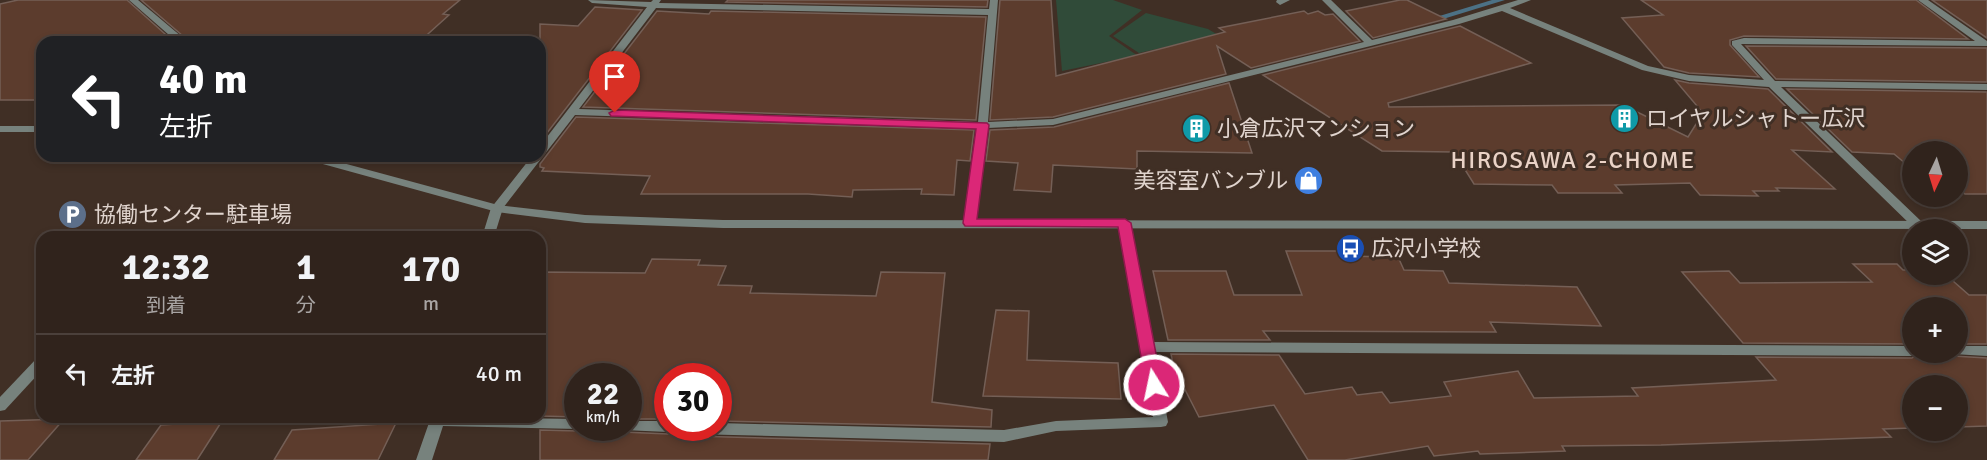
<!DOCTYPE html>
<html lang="ja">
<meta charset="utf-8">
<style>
body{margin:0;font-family:Signika,"Noto Sans JP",sans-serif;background:#382b25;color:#f1f3f6;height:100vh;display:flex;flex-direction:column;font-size:22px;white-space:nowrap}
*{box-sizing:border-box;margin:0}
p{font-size:20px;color:#a8a4a3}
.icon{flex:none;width:33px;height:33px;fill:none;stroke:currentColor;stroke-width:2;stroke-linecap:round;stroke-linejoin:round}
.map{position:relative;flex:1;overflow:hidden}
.sheet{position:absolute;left:36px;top:231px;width:510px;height:192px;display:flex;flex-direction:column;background:#30231c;border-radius:18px;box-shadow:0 3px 9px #0003,0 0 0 2px #4b403b}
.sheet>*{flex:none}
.banner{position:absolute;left:36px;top:36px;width:510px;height:126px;border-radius:18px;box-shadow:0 3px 9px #0003,0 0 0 2px #4b403b;background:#202124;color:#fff;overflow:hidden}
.needle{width:39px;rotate:184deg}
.tools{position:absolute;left:1902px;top:141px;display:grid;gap:12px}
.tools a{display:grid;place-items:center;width:66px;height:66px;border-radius:50%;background:#30231c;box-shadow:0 3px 9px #0003,0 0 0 2px #4b403b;font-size:30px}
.speed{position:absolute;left:564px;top:363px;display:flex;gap:12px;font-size:30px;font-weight:700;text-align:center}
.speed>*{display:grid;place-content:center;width:78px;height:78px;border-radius:50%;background:#30231c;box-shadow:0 3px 9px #0003,0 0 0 2px #4b403b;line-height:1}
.speed small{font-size:15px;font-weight:400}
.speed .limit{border:9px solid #d22;background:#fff;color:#111}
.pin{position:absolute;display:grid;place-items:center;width:51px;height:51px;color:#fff;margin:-62px -26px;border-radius:50% 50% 50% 0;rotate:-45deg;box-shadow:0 0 6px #0007}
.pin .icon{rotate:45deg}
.me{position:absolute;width:66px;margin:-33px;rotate:350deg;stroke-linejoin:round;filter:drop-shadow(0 0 4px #0008)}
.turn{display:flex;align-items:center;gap:21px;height:126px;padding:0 24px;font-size:27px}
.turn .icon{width:78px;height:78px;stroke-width:2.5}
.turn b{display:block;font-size:42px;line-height:51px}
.eta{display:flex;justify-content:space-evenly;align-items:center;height:102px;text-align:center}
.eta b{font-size:36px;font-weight:700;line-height:42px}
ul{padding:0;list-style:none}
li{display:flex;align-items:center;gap:18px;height:78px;padding:0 24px;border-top:2px solid #4b403b}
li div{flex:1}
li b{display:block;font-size:22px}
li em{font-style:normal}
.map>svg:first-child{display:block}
.green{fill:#304b39}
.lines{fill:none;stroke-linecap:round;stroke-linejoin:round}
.stream{fill:#4c7185;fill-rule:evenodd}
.building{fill:#5c3c2d;stroke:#745f56;stroke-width:1.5}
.service{fill:#77827d;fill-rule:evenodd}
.minor{fill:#77827d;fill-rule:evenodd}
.tertiary{fill:#77827d;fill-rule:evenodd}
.route{fill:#db2777;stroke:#8e194d;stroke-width:1.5}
.labels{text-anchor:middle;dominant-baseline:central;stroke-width:6;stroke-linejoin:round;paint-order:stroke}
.poi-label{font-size:22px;fill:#e0d4ce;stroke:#402f25;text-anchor:start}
.neighbourhood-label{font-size:24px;letter-spacing:1.5px;fill:#e9d2c6;stroke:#402f25}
</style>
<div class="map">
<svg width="1987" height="460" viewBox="0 0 1987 460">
<rect width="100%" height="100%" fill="#402f25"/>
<!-- green -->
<g class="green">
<path d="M1056 0H1113L1142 10 1109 36 1177 83 1125 58 1062 71Z"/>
<path d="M1146 13 1208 29 1218 35 1139 53 1113 36Z"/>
</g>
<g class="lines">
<!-- stream -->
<path class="stream" d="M1492 0H1505L1430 23H1424L1423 21Z"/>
</g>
<!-- building -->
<g class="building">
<path d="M18 0H127L174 42H42V100H0V4Z"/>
<path d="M141 0H460L443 14 449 15 419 42H190Z"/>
<path d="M728 0H988L987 7 726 2Z"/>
<path d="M1000 0H1051L1056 76 1225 32 1219 28 1304 11 1308 14 1318 11 1325 15 1333 14 1360 41 1251 68 1217 46 1226 74 1053 117 990 120Z"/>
<path d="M1400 0H1407L1446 19 1373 38 1346 11Z"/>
<path d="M1641 0H1916L1968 39 1744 36 1730 40V45L1759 77 1689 73 1664 67 1622 18 1663 15Z"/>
<path d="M1932 0H1987V38Z"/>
<path d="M595 7 642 10 540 142V24L578 26Z"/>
<path d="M657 11 709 14 711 11 986 17 976 120 583 107Z"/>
<path d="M1460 26 1531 63 1388 103 1389 107 1623 105 1688 137 1703 113 1675 80 1689 83 1768 89 1832 152 1792 150 1835 189 1776 188 1779 191H1753L1758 196 1700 195 1690 183 1615 185 1622 193H1558L1552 185 1474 184 1454 152 1382 151 1263 75Z"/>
<path d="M1746 46 1987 48V82L1776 79Z"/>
<path d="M1229 83 1252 153 1137 151V169L1053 165 1051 192 1014 190 1018 163 986 161 990 130 1054 127Z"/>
<path d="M1787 89 1987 92V194H1965L1958 188V152H1912V169L1894 154 1852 152Z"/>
<path d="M576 117 974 130 970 161 957 160 954 195 921 194 922 189 853 190 852 197 808 194H641L650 176 542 171 544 168 540 167V164Z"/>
<path d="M1286 251H1337L1339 256 1398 257 1404 270 1443 271 1449 283 1577 287 1601 326 1490 322 1496 332 1263 331 1270 340H1168L1153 271H1226L1234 295H1302Z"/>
<path d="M652 259 700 260 698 265 726 266 718 285 752 286 750 293 876 296 881 272 945 273 932 402 992 410 991 427 718 421V376H668V419H628V376H578V417L540 416V272L645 273Z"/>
<path d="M1853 264H1897L1903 270H1912V274H1945L1969 295H1987V344H1958V308H1912V344L1743 343 1682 272 1729 271 1740 283 1872 282Z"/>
<path d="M996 310 1029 311 1027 360 1118 363 1121 399 983 396Z"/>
<path d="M1920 352H1950L1953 356 1987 358V426L1958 427V386H1912V428L1883 429 1891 437 1661 445 1562 446 1565 451 1480 454 1478 451 1434 456 1428 446 1345 460H1308L1274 405 1199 417 1174 368 1171 354 1279 355 1305 394 1352 387 1357 395 1382 392 1390 403 1451 396 1444 382 1518 371 1534 398 1638 396 1632 388 1776 380 1756 357 1912 358Z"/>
<path d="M64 419 28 460H0V421Z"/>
<path d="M222 421 197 460H136L161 425Z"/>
<path d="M396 423 378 460H274L292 430Z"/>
<path d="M585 428H619L623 432 668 434 675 432 677 428H683L685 433 692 436 990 444 988 460H540V430L578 431Z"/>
</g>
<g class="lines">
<!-- service -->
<g class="service">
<path d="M1277 0H1290L1280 5 1276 2Z"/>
<path d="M42 356V370L5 410 0 411V397L37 358Z"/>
</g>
<!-- minor -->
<g class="minor">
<path d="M129 0H138L188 42H177Z"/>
<path d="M588 0 651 2 653 0H661L659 3 989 9 990 0H998L988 122 1053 119 1364 42 1322 0H1331L1372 40 1453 20 1518 0H1531L1510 8 1648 66 1689 75 1764 80 1732 45V41L1744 38 1975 41 1918 0H1928L1987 41V46L1741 44 1775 81 1987 84V90L1781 87 1922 222 1924 225 1918 229 1914 228 1769 87 1689 81 1642 70 1502 11 1459 24 1053 125 988 128 976 223 970 227 964 223 977 128 575 115 503 208 494 237H482L491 208 532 156H540V146L647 7 592 3ZM656 8 988 15 978 122 579 109Z"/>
<path d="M1125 219 1131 223 1153 342 1912 346V352H1918L1912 356 1155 352 1168 422 1166 426 1161 427 1056 431 1004 442 692 434 687 432 685 428H718V423L1004 430 1056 421 1153 417 1119 223Z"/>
<path d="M1958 346H1987V356L1953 354 1952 352H1958Z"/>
<path d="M431 417 578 419V428H583L578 429 443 426 432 460H416Z"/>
<path d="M628 421H668V428H675L673 431 668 432 623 430 621 428H628Z"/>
</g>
<!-- tertiary -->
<g class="tertiary">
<rect x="0" y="126" width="42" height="6"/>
<path d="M300 156H317L498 205 585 215 723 220 1987 221V229L723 228 585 223 497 212 301 158Z"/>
</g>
</g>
<!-- route -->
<path class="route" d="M615 110 987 123 989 125 977 219H1125L1131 223 1162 385 1160 389H1148L1146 385 1118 227 965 226 963 223 976 129 611 116 609 113Z"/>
<!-- icons -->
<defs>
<symbol id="building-disc" viewBox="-11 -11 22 22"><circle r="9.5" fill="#0f9aa8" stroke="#402f25"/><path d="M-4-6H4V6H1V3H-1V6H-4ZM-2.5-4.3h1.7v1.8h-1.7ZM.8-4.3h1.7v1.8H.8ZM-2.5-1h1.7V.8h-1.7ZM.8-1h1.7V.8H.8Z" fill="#fff"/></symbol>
<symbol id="shop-disc" viewBox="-11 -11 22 22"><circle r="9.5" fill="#3f7fe0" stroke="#402f25"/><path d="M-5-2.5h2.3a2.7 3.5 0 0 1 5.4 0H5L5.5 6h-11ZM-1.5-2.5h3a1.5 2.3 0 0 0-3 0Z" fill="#fff"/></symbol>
<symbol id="parking-disc" viewBox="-11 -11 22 22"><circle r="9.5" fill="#5c6f8a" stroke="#402f25"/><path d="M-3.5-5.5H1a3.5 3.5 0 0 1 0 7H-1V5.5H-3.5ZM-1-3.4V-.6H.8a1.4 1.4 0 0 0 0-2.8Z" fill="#fff"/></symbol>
<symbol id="bus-disc" viewBox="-11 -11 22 22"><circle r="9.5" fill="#1a4fb4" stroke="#402f25"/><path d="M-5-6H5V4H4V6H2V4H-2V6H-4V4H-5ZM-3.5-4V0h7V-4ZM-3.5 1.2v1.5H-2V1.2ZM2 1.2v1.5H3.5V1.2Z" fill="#fff"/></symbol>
</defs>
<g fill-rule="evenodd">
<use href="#building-disc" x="1608" y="102" width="33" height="33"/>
<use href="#building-disc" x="1180" y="112" width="33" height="33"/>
<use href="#shop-disc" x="1292" y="164" width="33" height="33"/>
<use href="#parking-disc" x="56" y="198" width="33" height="33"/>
<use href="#bus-disc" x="1334" y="232" width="33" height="33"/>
</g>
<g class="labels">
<!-- poi labels -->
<g class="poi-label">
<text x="1646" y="118">ロイヤルシャトー広沢</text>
<text x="1217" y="128">小倉広沢マンション</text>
<text x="1288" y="180" text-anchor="end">美容室バンブル</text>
<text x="94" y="214">協働センター駐車場</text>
<text x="1371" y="248">広沢小学校</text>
</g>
<!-- neighbourhood labels -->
<g class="neighbourhood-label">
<text x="1573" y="160">HIROSAWA 2-CHOME</text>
</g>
</g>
</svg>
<div class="tools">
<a><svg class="needle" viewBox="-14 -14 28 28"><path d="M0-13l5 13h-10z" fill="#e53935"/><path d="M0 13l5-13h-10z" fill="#a8a4a3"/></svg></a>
<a><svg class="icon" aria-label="layers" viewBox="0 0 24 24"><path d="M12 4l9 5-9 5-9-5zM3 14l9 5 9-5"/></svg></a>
<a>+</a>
<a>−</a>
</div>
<div class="speed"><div>22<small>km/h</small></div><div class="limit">30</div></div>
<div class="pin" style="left:615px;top:113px;background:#d93025"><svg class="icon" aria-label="arrive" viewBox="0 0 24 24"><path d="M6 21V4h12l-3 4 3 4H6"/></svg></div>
<svg class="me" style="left:1154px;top:385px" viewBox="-20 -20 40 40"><circle r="17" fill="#db2777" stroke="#fff" stroke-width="3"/><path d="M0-11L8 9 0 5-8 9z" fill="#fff"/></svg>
<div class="banner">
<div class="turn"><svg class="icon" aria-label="left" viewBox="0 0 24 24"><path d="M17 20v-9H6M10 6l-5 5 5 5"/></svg><div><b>40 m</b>左折</div></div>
</div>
<section class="sheet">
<div class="eta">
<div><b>12:32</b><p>到着</p></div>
<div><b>1</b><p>分</p></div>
<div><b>170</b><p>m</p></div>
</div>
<ul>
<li><svg class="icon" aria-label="left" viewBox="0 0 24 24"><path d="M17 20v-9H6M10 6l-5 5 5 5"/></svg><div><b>左折</b></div><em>40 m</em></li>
</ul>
</section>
</div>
